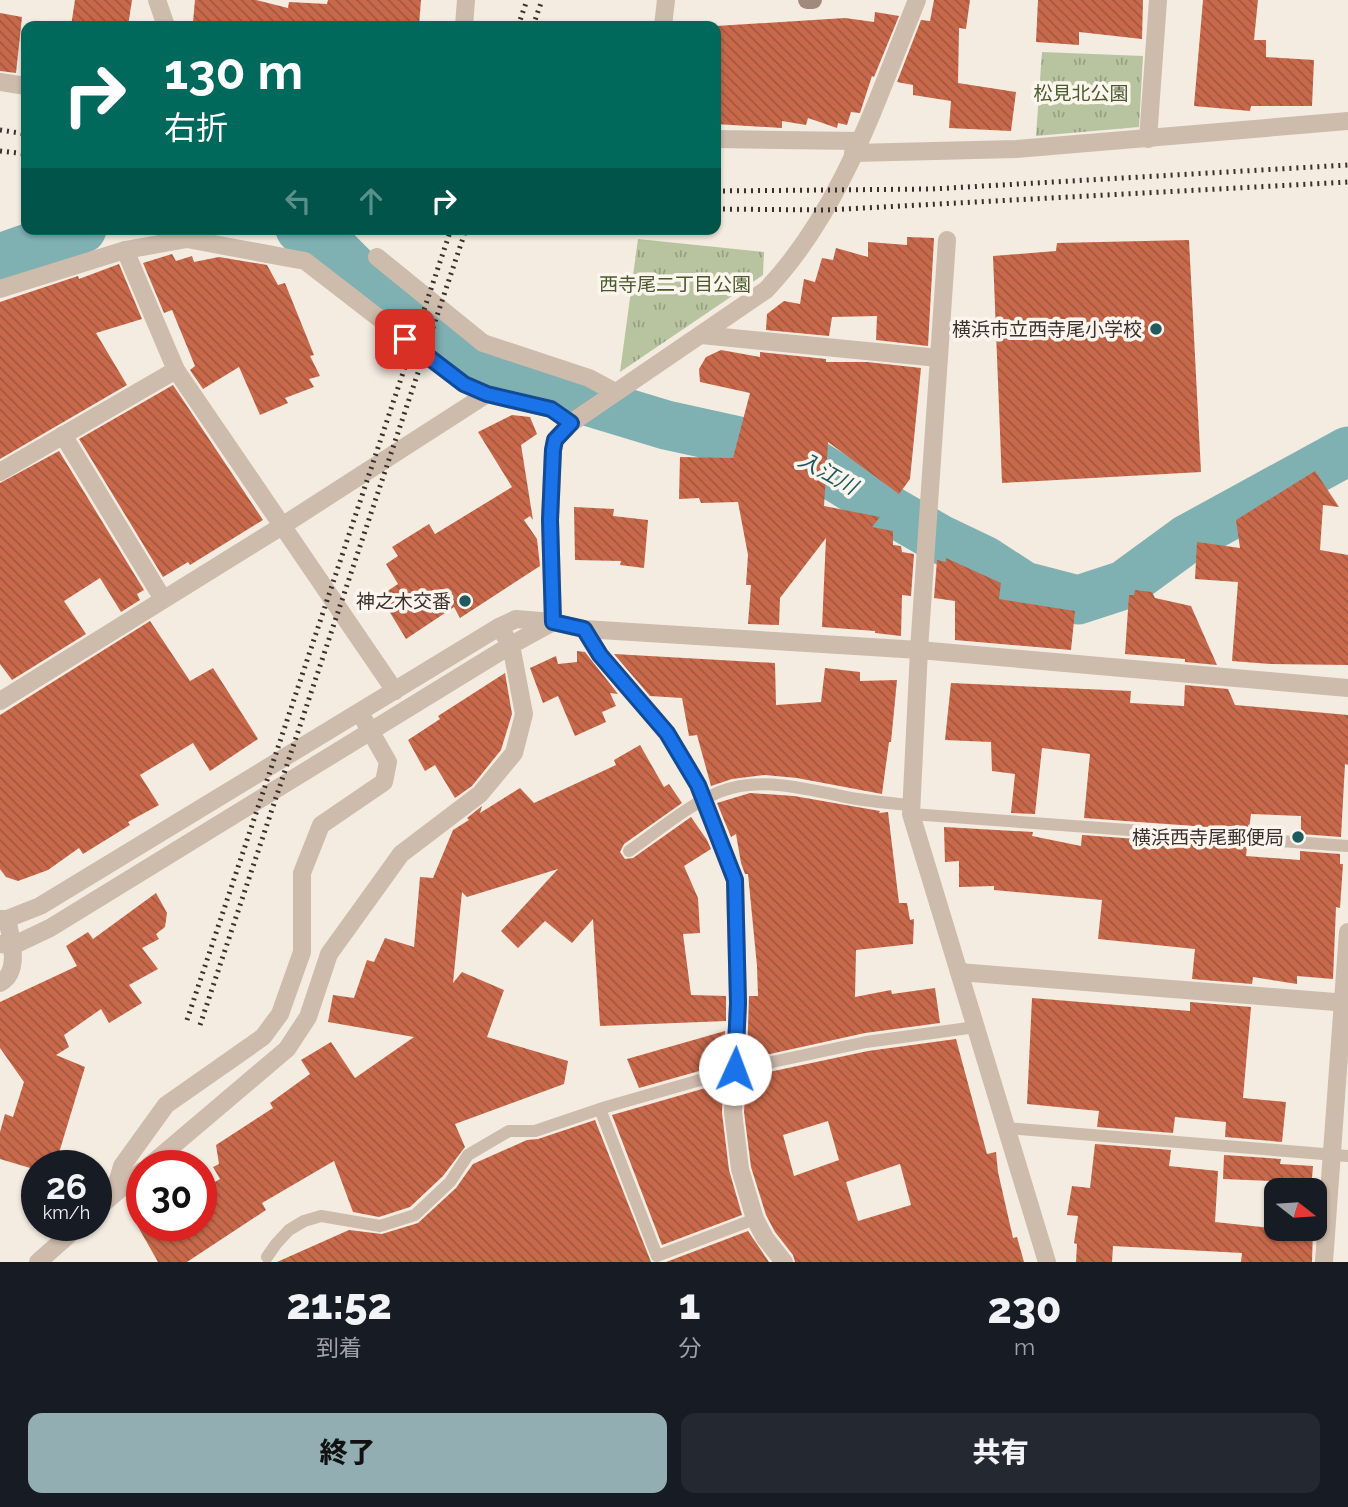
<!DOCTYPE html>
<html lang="ja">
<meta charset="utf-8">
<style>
body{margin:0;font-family:Raleway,"Noto Sans JP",sans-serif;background:#242831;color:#f1f3f6;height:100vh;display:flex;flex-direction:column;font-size:26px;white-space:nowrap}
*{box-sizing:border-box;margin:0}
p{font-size:23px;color:#9ea1a6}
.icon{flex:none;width:38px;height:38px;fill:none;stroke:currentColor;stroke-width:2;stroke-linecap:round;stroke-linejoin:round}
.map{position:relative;height:1262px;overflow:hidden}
.panel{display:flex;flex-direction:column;background:#171b24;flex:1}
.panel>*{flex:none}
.guide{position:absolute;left:21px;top:21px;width:700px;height:214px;border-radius:14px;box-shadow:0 2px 5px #0004;background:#00695c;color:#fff;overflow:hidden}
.needle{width:46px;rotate:107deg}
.buttons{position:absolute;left:1264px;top:1178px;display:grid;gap:14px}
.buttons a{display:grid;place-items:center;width:63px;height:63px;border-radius:14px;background:#171b24;box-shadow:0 2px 5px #0004;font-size:35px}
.speed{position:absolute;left:21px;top:1150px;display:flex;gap:14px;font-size:35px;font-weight:700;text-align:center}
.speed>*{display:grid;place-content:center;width:91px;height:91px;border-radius:50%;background:#171b24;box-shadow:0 2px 5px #0004;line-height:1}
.speed small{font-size:18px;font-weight:400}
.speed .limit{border:10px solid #d22;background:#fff;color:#111}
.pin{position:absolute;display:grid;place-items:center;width:60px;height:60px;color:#fff;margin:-30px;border-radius:14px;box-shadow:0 4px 10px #0006}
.me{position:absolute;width:77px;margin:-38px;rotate:2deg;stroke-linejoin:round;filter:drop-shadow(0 0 5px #0008)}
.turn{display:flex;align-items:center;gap:24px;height:147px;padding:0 28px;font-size:32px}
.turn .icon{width:91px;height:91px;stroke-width:2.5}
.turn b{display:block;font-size:49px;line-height:60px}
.lanes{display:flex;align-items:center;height:66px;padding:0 28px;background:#0003;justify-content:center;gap:35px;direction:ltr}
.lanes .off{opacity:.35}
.eta{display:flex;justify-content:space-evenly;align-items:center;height:119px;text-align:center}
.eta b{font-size:42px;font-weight:800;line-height:49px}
.button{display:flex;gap:14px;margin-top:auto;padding:14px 28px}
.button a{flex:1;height:80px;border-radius:14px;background:#92aeb2;color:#111;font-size:28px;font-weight:800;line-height:80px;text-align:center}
.button a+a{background:#242831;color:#f1f3f6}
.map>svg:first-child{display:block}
.park{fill:url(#park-tufts)}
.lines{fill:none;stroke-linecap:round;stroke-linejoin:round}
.river{stroke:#7fb0b2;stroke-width:49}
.building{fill:url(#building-back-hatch);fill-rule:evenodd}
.service{stroke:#cdbbac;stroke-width:12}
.minor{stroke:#cdbbac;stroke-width:18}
.tertiary{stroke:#cdbbac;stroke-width:18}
.secondary{stroke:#a18a7d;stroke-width:18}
.rail{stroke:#3b302b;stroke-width:5;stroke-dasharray:2 5;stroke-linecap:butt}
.route-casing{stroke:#114b97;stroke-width:18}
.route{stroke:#1a73e8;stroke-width:12}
.poi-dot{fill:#1f5a5e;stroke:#fbf5ee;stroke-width:2.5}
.labels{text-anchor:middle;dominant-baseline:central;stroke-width:7;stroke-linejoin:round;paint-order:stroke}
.park-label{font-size:19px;fill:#4a5a2e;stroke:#fbf5ee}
.poi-label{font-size:19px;fill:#3b302b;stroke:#fbf5ee;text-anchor:end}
.water-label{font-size:21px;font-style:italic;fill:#1f5a5e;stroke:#fbf5ee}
</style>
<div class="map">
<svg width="1348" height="1262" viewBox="0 0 1348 1262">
<defs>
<pattern id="park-tufts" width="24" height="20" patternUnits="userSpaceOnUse" patternTransform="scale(1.75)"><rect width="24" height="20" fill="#b8c4a0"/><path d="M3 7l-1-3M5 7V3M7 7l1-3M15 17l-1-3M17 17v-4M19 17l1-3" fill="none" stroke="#97a083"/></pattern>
<pattern id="building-back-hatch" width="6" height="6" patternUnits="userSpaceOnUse" patternTransform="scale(1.75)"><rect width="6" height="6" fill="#c8694b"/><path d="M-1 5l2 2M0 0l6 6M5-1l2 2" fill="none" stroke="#a4573f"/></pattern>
</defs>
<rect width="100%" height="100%" fill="#f4ebe1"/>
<!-- park -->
<g class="park">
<path d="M1042 52 1143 56 1139 127 1036 136Z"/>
<path d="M638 239 764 252 763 275 620 372Z"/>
</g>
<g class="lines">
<!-- river -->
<g class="river">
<path d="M300 229 322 237 368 283 466 357 557 392 666 425 798 454 869 498 938 538 984 560 1024 586 1078 600 1124 585 1187 539 1348 451"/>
<path d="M0 258 82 229"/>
</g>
</g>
<!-- building -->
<g class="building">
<path d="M75 0H132L128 26H71Z"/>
<path d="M195 0H256L288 8 289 2 327 4 328 0H421L419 26H220L193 22Z"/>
<path d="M934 0H970L966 29 959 28 958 83 1016 92 1011 131 949 128 951 101 913 95V85L897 82 921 20 930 21Z"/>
<path d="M1038 0H1143L1142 39 1079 32V45L1036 42Z"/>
<path d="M1203 0H1258L1254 40H1266V57L1314 60 1312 106H1251L1250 111 1194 106Z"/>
<path d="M875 12 899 16 874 77 872 76 860 113 851 112 847 125 838 123 837 128 808 118 806 125 782 121V128L716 124V26L845 18 874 22Z"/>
<path d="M0 13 22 17 16 73 0 71Z"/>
<path d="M907 237 934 238 928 346 876 340 877 316 832 317 829 336 766 330 767 314 784 301 800 304 804 279 815 282 822 258 833 260 836 248 868 257V242L907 245Z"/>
<path d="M1189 240 1201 472 1002 483 993 256 1056 251 1057 243Z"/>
<path d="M172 254 176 261 192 256 194 262 219 257 267 265 278 285 285 283 314 355 310 356 320 376 309 379 314 387 285 398 288 403 260 415 239 367 203 389 190 370 195 366 172 310 164 313 143 263Z"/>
<path d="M119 264 142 319 96 333 127 385 0 459V302L78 276 79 279Z"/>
<path d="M721 350 760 357V352L826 359V362H867L921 368 910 479 899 494 828 442 824 506 880 517 872 527 893 531V545L901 546 902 552 914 554 911 596 902 595 901 636 875 633V631L822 627 826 538 780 598 779 625 748 624 751 585H746L748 555 738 502 701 503 699 498 679 499 680 457 733 458 750 393 700 382 699 369 706 357Z"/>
<path d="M173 385 263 520 190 565 188 562 163 577 79 439Z"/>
<path d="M512 415 530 417 537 434 521 445 533 520 530 516 524 520 537 539 540 566 460 618 454 607 406 639 380 596 398 584 386 564 398 556 392 547 429 524 435 534 512 487 478 432Z"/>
<path d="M59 451 144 590 137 594 140 600 121 612 100 578 64 601 86 634 12 680 0 664V483Z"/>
<path d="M1315 471 1339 507 1323 505 1320 550 1348 555V665L1270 664 1232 661 1238 582 1195 579 1197 542 1240 548 1236 520Z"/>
<path d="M574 507 614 509 613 516 648 520 644 568 620 565 621 561 575 560Z"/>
<path d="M946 558 1001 583 999 599 1075 611 1071 650 955 640V601L934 598 937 560 946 562Z"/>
<path d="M1135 590 1152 592 1155 598 1191 606 1217 665 1185 662V659L1125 654 1129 595H1134Z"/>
<path d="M150 621 190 681 213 668 258 739 210 771 193 743 140 775 159 805 128 822 130 825 83 854 79 848 48 870 18 881 6 877 0 869V715Z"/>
<path d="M577 651 585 652 618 694 610 693 616 706 602 712 606 722 575 736 558 696 543 703 530 668 556 656 558 664 577 662Z"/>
<path d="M614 654 775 663 776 705 821 702 825 668 860 672V681L897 680 891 742H889L882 794 797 778 765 775 732 779 711 786 697 735 689 736 682 698 650 696Z"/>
<path d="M505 673 512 714 501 750 472 786 455 798 435 765 425 771 408 740 440 719 438 716Z"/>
<path d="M951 683 1131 691 1130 703 1184 706 1185 685 1228 689 1235 705 1348 715V765L1345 764 1341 837 1301 834V816L1251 814 1249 830 1084 818 1090 754 1042 748 1035 814 1011 813 1015 774 992 771 991 742 945 740Z"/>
<path d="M640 745 664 787 669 784 682 803 624 844 620 852 625 859 633 858 691 817 707 840 711 849 684 866 698 898 700 933 683 934 691 995 726 996V1021L600 1026 593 919 572 943 545 921 518 948 501 931 558 869 467 897 462 892 453 983 462 972 504 990 487 1037 568 1061 564 1084 455 1124 465 1147 443 1176 410 1207 379 1217 353 1212 334 1161 262 1203 266 1210 187 1262H158L137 1225H201V1190L220 1179 213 1167 219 1164 216 1145 273 1108 270 1103 310 1074 301 1060 331 1042 355 1078 414 1037 328 1022 333 995 354 998 367 960 374 962 385 938 414 947 420 877 433 878 453 830 469 820 467 818 482 806 480 813 520 788 534 803 616 765 614 760Z"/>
<path d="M750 793 794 796 880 811 879 813 888 812 899 903H907L910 920 914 919 913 944 856 950 855 997 891 990 892 994 935 988 940 1023 865 1033 747 1059 749 996H758L757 966 748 874H745L741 863 736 834 731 837 717 803Z"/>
<path d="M944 827 1033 832 1032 836 1081 846 1082 835 1247 847 1246 856 1300 860V851L1340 854V864H1343L1340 908 1336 907 1333 979 1297 976V984L1253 977 1252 984 1192 979 1195 949 1098 939 1102 900 994 890V886L959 887V861L945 862Z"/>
<path d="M156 893 167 913 165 927 156 934 159 939 142 948 158 969 129 985 142 1003 109 1023 101 1009 64 1035 69 1047 56 1055 85 1067 55 1166H37V1170L0 1159V1132L5 1114 13 1117 24 1082 0 1048V1002L77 966 66 946 88 932 93 939Z"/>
<path d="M1032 998 1190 1011V1002L1251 1007 1243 1098 1286 1102 1282 1142 1225 1137 1226 1122 1175 1117 1173 1133 1097 1127 1099 1111 1027 1104Z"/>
<path d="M725 1031 724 1064 639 1088 627 1059Z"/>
<path d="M956 1039 987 1154 996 1152 998 1172 1013 1238 1017 1237 1024 1262H795L793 1255 775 1232 766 1215 751 1167 744 1112 746 1077 868 1051ZM828 1121 839 1160 794 1176 783 1135ZM900 1164 911 1205 858 1221 846 1182Z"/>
<path d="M723 1083 722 1113 729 1170 742 1215 662 1245 612 1115Z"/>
<path d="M595 1120 651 1262H277L349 1230 382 1234 418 1223 456 1188 473 1164 527 1140 538 1139Z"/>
<path d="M1095 1144 1171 1150 1169 1166 1218 1171 1215 1222 1271 1228 1274 1181 1223 1179 1224 1155 1281 1159 1280 1164 1313 1166 1311 1190H1276V1228H1313L1312 1262H1241L1242 1253 1113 1246 1112 1262H1076L1077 1244 1074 1243 1078 1216 1067 1215 1072 1186 1090 1188Z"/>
<path d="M748 1231 769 1262H666Z"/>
</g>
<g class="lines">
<!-- service -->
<g class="service">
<path d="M911 814 1348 846"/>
<path d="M629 851C658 831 687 806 719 792 758 776 801 788 841 796 864 801 887 803 910 805"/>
<path d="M600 1109 657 1256 755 1219"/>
<path d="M1006 1128 1348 1156"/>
<path d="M267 1257 276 1244 289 1230 304 1221 321 1216 380 1226 415 1215 450 1182 468 1155 509 1131H535L606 1107 735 1070 866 1042 976 1027"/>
</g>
<!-- minor -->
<g class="minor">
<path d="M157 0 166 26"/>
<path d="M464 26 466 0"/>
<path d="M663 26 666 0"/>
<path d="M0 82 26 86"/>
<path d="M716 139 859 141"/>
<path d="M1148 139 1158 0"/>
<path d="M853 153 1016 149 1348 121"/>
<path d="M125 250 176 370 395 691"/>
<path d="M377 257 483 343 589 378 615 392"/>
<path d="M0 289 125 250 187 239 305 261 464 384 487 394"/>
<path d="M701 335 939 358"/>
<path d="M63 435 163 599"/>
<path d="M0 472 176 370"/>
<path d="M553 622 550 520 553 450 555 440 571 423 766 290C842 210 876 101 917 0"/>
<path d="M584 629 600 655 667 733 698 785 735 880 738 1003 733 1112 740 1169 755 1219 765 1238 784 1262"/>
<path d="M919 650 947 240"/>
<path d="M0 701 282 526 487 394 551 409 571 423"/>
<path d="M959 972 1348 1003"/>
<path d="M0 983C21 972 11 938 7 919"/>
<path d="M149 1166 287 1049 308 1017 329 954 401 854 480 794 514 753 524 714 511 645 499 627"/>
<path d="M114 1194 142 1171"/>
<path d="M96 1210 114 1194 122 1166 166 1105 263 1037 280 1014 302 952V873L321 825 384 782 388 762 360 713"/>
<path d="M38 1262 80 1225"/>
<path d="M1324 1262 1348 932"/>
</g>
<!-- tertiary -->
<g class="tertiary">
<path d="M919 650 911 814 1047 1262"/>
<path d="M0 919H7L40 906 499 627 516 619 553 622 584 629 919 650 1348 688"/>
<path d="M0 944 12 946 50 928 511 645 553 622"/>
</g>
<!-- secondary -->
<path class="secondary" d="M807 0H813"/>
<!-- rail -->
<g class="rail">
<path d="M518 26 527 0"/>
<path d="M533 26 542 0"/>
<path d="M0 130 26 134"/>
<path d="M0 151 26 154"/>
<path d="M716 191 932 189 1348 165"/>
<path d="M716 209 827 210 1348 182"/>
<path d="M187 1020 451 229"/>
<path d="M200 1025 466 229"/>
</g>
</g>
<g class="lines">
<defs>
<path id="route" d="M405 339 464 384 487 394 551 409 571 423 555 440 553 450 550 520 553 622 584 629 600 655 667 733 698 785 735 880 738 1003 735 1069"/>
</defs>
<!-- route casing -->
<use href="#route" class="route-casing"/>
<!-- route -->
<use href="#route" class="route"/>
</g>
<!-- markers -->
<g class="poi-dot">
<circle cx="1156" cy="329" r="7"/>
<circle cx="465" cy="601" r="7"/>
<circle cx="1298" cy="837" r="7"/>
</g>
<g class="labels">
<!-- park labels -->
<g class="park-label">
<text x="1081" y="93">松見北公園</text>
<text x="675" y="284">西寺尾二丁目公園</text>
</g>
<!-- poi labels -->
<g class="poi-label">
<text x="1142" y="329">横浜市立西寺尾小学校</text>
<text x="451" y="601">神之木交番</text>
<text x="1284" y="837">横浜西寺尾郵便局</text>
</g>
<!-- water labels -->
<g class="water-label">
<text transform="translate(828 473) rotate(29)">入江川</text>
</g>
</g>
</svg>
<div class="buttons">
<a><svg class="needle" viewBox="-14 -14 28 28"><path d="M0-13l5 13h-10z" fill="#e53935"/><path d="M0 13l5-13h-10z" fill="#9ea1a6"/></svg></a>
</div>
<div class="speed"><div>26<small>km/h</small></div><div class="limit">30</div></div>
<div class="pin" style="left:405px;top:339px;background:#d93025"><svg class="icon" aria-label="arrive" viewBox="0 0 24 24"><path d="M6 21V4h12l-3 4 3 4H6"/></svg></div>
<svg class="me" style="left:735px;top:1069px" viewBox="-20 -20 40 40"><circle r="19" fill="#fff"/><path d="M0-13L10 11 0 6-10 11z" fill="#1a73e8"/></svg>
<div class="guide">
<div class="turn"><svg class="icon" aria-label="right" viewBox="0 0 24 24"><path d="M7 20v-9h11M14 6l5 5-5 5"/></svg><div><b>130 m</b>右折</div></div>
<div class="lanes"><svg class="icon off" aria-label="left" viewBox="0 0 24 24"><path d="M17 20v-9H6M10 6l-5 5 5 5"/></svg><svg class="icon off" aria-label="ahead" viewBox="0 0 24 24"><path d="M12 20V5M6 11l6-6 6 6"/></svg><svg class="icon" aria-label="right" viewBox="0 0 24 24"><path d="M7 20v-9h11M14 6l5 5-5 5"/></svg></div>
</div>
</div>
<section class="panel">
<div class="eta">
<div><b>21:52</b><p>到着</p></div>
<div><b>1</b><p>分</p></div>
<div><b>230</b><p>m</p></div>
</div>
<div class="button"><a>終了</a><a>共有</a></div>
</section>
